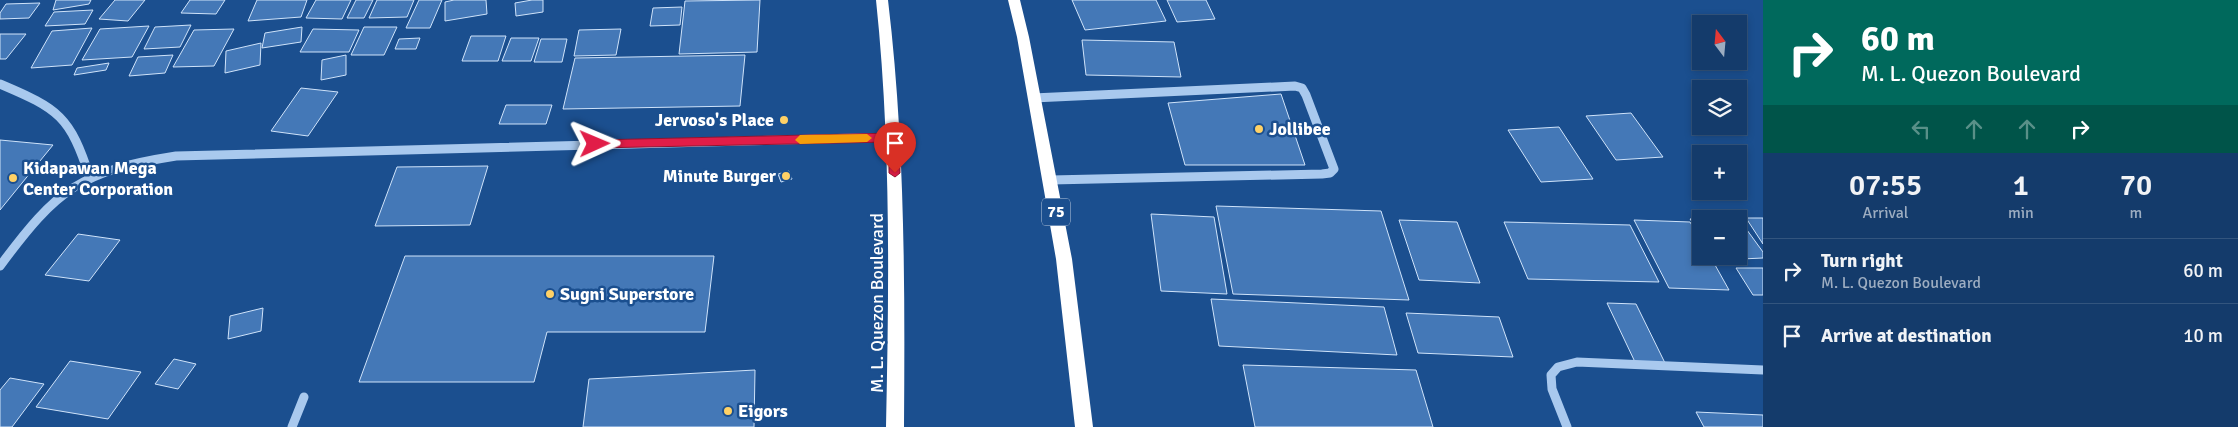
<!DOCTYPE html>
<meta charset="utf-8">
<style>
body{margin:0;font-family:Signika,sans-serif;background:#1d4271;color:#f1f3f6;height:100vh;display:flex;flex-direction:column;font-size:19px;white-space:nowrap}
*{box-sizing:border-box;margin:0}
p{font-size:16px;color:#9dadc1}
.icon{flex:none;width:28px;height:28px;fill:none;stroke:currentColor;stroke-width:2;stroke-linecap:round;stroke-linejoin:round}
.map{position:relative;flex:1;overflow:hidden}
.sheet{display:flex;flex-direction:column;background:#143b6b;width:475px}
.sheet>*{flex:none}
.guide{background:#00695c;color:#fff;overflow:hidden}
.needle{width:32px;rotate:344deg}
.tools{position:absolute;left:1692px;top:15px;display:grid;gap:10px}
.tools a{display:grid;place-items:center;width:55px;height:55px;border-radius:0px;background:#143b6b;box-shadow:0 2px 8px #0003,0 0 0 1px #33557e;font-size:25px}
.pin{position:absolute;display:grid;place-items:center;width:42px;height:42px;color:#fff;margin:-51px -21px;border-radius:50% 50% 50% 0;rotate:-45deg;box-shadow:0 0 5px #0007}
.pin .icon{rotate:45deg}
.me{position:absolute;width:55px;margin:-28px;rotate:89deg;stroke-linejoin:round;filter:drop-shadow(0 0 4px #0008)}
.turn{display:flex;align-items:center;gap:18px;height:105px;padding:0 15px;font-size:22px}
.turn .icon{width:65px;height:65px;stroke-width:2.5}
.turn b{display:block;font-size:35px;line-height:42px}
.lanes{display:flex;align-items:center;height:48px;padding:0 15px;background:#0003;justify-content:center;gap:25px;direction:ltr}
.lanes .off{opacity:.35}
.eta{display:flex;justify-content:space-evenly;align-items:center;height:85px;text-align:center}
.eta b{font-size:30px;font-weight:600;line-height:35px}
ul{padding:0;list-style:none}
li{display:flex;align-items:center;gap:15px;height:65px;padding:0 15px;border-top:1px solid #33557e}
li div{flex:1}
li b{display:block;font-size:19px}
li em{font-style:normal}
main{display:flex;flex:1;min-height:0}
.map>svg:first-child{display:block}
.building{fill:#4478b7;stroke:#cfe3fa}
.lines{fill:none;stroke-linecap:round;stroke-linejoin:round}
.minor{stroke:#a9c9ee;stroke-width:9}
.highway{fill:#fff;fill-rule:evenodd}
.route{fill:#e11d48;stroke:#92132f}
.slow{fill:#f59e0b}
.poi-dot{fill:#ffd166;stroke:#1b4f8f;stroke-width:2}
.labels{text-anchor:middle;dominant-baseline:central;stroke-width:5;stroke-linejoin:round;paint-order:stroke}
.shield{fill:#1b4f8f;stroke:#bbcadd;stroke-width:1}
.shield-label{font-size:16px;font-weight:bold;fill:#fff}
.poi-label{font-size:18px;font-weight:bold;fill:#fff;stroke:#1b4f8f;text-anchor:start}
.street-label{font-size:18px;fill:#fff;stroke:#1b4f8f}
</style>
<main>
<div class="map">
<svg width="1763" height="427" viewBox="0 0 1763 427">
<rect width="100%" height="100%" fill="#1b4f8f"/>
<!-- building -->
<g class="building">
<path d="M56 0H91L89 4 53 10Z"/>
<path d="M115 0H145L128 21 99 19Z"/>
<path d="M190 0H225L216 14 181 13Z"/>
<path d="M257 0H307L301 17 248 21Z"/>
<path d="M316 0H351L342 19 306 18Z"/>
<path d="M356 0H373L364 18H347Z"/>
<path d="M377 0H414L407 17 369 18Z"/>
<path d="M419 0H442L430 28H406Z"/>
<path d="M454 0H486L487 14 445 21V2Z"/>
<path d="M532 0H543V12L516 16 515 3Z"/>
<path d="M760 0 757 52 679 54 685 1Z"/>
<path d="M1072 0H1156L1166 21 1085 30Z"/>
<path d="M1167 0H1206L1215 19 1177 22Z"/>
<path d="M40 3 29 18 0 19V13L6 4Z"/>
<path d="M682 7 680 25 650 26 653 8Z"/>
<path d="M93 10 85 24 45 26 54 12Z"/>
<path d="M191 25 180 47 144 49 155 27Z"/>
<path d="M149 26 132 57 82 60 100 29Z"/>
<path d="M302 27 301 42 262 48 265 33Z"/>
<path d="M364 27H397L384 55H351Z"/>
<path d="M92 28 72 65 31 68 52 31Z"/>
<path d="M234 29 214 66 173 67 194 30Z"/>
<path d="M313 29 359 30 349 52H300Z"/>
<path d="M621 29 616 55 574 56 579 30Z"/>
<path d="M0 34H26L6 59H0Z"/>
<path d="M471 36H506L498 61H462Z"/>
<path d="M420 38 416 49H395L399 39Z"/>
<path d="M511 38H539L531 61H502Z"/>
<path d="M541 39H567L562 62H534Z"/>
<path d="M1082 40 1174 42 1181 77 1086 75Z"/>
<path d="M261 43 260 65 225 73 226 51Z"/>
<path d="M173 55 165 73 129 76 138 57Z"/>
<path d="M346 55V75L321 80 322 60Z"/>
<path d="M745 55 740 106 563 109 575 58Z"/>
<path d="M109 63 106 70 74 75 77 68Z"/>
<path d="M301 88 338 92 308 136 271 131Z"/>
<path d="M1281 94 1305 165H1185L1168 103Z"/>
<path d="M506 105H552L546 124H499Z"/>
<path d="M1631 113 1663 157 1616 160 1586 116Z"/>
<path d="M1559 127 1593 179 1541 182 1508 130Z"/>
<path d="M0 140 53 145 0 210Z"/>
<path d="M488 166 470 225 375 226 397 167Z"/>
<path d="M789 171 792 179 781 182 778 174Z"/>
<path d="M1216 206 1381 211 1409 300 1233 294Z"/>
<path d="M1151 214 1214 217 1227 294 1161 291Z"/>
<path d="M1736 216 1738 219H1701V235L1690 219Z"/>
<path d="M1746 218H1763V244Z"/>
<path d="M1739 219 1763 252V258L1719 260 1716 256H1739Z"/>
<path d="M1399 220 1457 222 1480 283 1419 280Z"/>
<path d="M1634 220 1690 222 1701 241V256H1710L1729 290 1669 288Z"/>
<path d="M1504 222 1630 225 1659 282 1528 279Z"/>
<path d="M78 234 120 240 89 281 45 275Z"/>
<path d="M405 256H714L705 332H547L534 382H359Z"/>
<path d="M1736 268H1763V295H1753Z"/>
<path d="M1211 299 1384 307 1397 355 1219 346Z"/>
<path d="M1607 303 1636 304 1665 363 1635 362Z"/>
<path d="M263 308 261 331 228 339 230 316Z"/>
<path d="M1406 313 1499 317 1513 357 1418 353Z"/>
<path d="M174 359 196 364 178 389 155 384Z"/>
<path d="M70 361 141 372 108 419 36 407Z"/>
<path d="M1243 365 1416 370 1433 427H1255Z"/>
<path d="M755 370 754 427H583L589 379Z"/>
<path d="M10 378 44 384 12 427H0V390Z"/>
<path d="M1696 412 1763 415V427H1704Z"/>
</g>
<g class="lines">
<!-- minor -->
<g class="minor">
<path d="M0 84C59 109 70 116 90 178"/>
<path d="M1033 98 1295 86 1302 88 1306 95 1334 169 1330 173 1322 174 1051 180"/>
<path d="M0 266C57 189 80 171 176 156L894 137"/>
<path d="M292 427 304 397"/>
<path d="M1567 427 1552 389 1551 375 1558 367 1577 362 1763 370"/>
</g>
<!-- highway -->
<g class="highway">
<path d="M876 0H888C905 142 905 284 904 427H886C889 284 891 142 876 0Z"/>
<path d="M1008 0H1020L1029 37 1072 259 1093 427H1075L1056 259 1017 37Z"/>
</g>
</g>
<!-- route -->
<path class="route" d="M894 133 899 137 900 173 895 177 889 173V142L595 148 590 144 595 140Z"/>
<!-- slow -->
<path class="slow" d="M867 134 872 138 867 142 800 144 795 140 800 135Z"/>
<!-- markers -->
<g class="poi-dot">
<circle cx="784" cy="120" r="5"/>
<circle cx="1259" cy="129" r="5"/>
<circle cx="786" cy="176" r="5"/>
<circle cx="13" cy="178" r="5"/>
<circle cx="550" cy="294" r="5"/>
<circle cx="728" cy="411" r="5"/>
</g>
<g class="labels">
<!-- shield labels -->
<rect class="shield" x="1042" y="198.5" width="28" height="27" rx="4"/>
<g class="shield-label">
<text x="1056" y="212">75</text>
</g>
<!-- poi labels -->
<g class="poi-label">
<text x="774" y="120" text-anchor="end">Jervoso's Place</text>
<text x="1269" y="129">Jollibee</text>
<text x="23" y="168">Kidapawan Mega<tspan x="23" dy="21">Center Corporation</tspan></text>
<text x="776" y="176" text-anchor="end">Minute Burger</text>
<text x="560" y="294">Sugni Superstore</text>
<text x="738" y="411">Eigors</text>
</g>
<!-- street labels -->
<g class="street-label">
<text transform="translate(877 303) rotate(-90)">M. L. Quezon Boulevard</text>
</g>
</g>
</svg>
<div class="tools">
<a><svg class="needle" viewBox="-14 -14 28 28"><path d="M0-13l5 13h-10z" fill="#e53935"/><path d="M0 13l5-13h-10z" fill="#9dadc1"/></svg></a>
<a><svg class="icon" aria-label="layers" viewBox="0 0 24 24"><path d="M12 4l9 5-9 5-9-5zM3 14l9 5 9-5"/></svg></a>
<a>+</a>
<a>−</a>
</div>
<div class="pin" style="left:895px;top:173px;background:#d93025"><svg class="icon" aria-label="arrive" viewBox="0 0 24 24"><path d="M6 21V4h12l-3 4 3 4H6"/></svg></div>
<svg class="me" style="left:595px;top:144px" viewBox="-20 -20 40 40"><path d="M0-17L14 15 0 8-14 15z" fill="#e11d48" stroke="#fff" stroke-width="4"/></svg>
</div>
<section class="sheet">
<div class="guide">
<div class="turn"><svg class="icon" aria-label="right" viewBox="0 0 24 24"><path d="M7 20v-9h11M14 6l5 5-5 5"/></svg><div><b>60 m</b>M. L. Quezon Boulevard</div></div>
<div class="lanes"><svg class="icon off" aria-label="left" viewBox="0 0 24 24"><path d="M17 20v-9H6M10 6l-5 5 5 5"/></svg><svg class="icon off" aria-label="ahead" viewBox="0 0 24 24"><path d="M12 20V5M6 11l6-6 6 6"/></svg><svg class="icon off" aria-label="ahead" viewBox="0 0 24 24"><path d="M12 20V5M6 11l6-6 6 6"/></svg><svg class="icon" aria-label="right" viewBox="0 0 24 24"><path d="M7 20v-9h11M14 6l5 5-5 5"/></svg></div>
</div>
<div class="eta">
<div><b>07:55</b><p>Arrival</p></div>
<div><b>1</b><p>min</p></div>
<div><b>70</b><p>m</p></div>
</div>
<ul>
<li><svg class="icon" aria-label="right" viewBox="0 0 24 24"><path d="M7 20v-9h11M14 6l5 5-5 5"/></svg><div><b>Turn right</b><p>M. L. Quezon Boulevard</p></div><em>60 m</em></li>
<li><svg class="icon" aria-label="arrive" viewBox="0 0 24 24"><path d="M6 21V4h12l-3 4 3 4H6"/></svg><div><b>Arrive at destination</b></div><em>10 m</em></li>
</ul>
</section>
</main>
